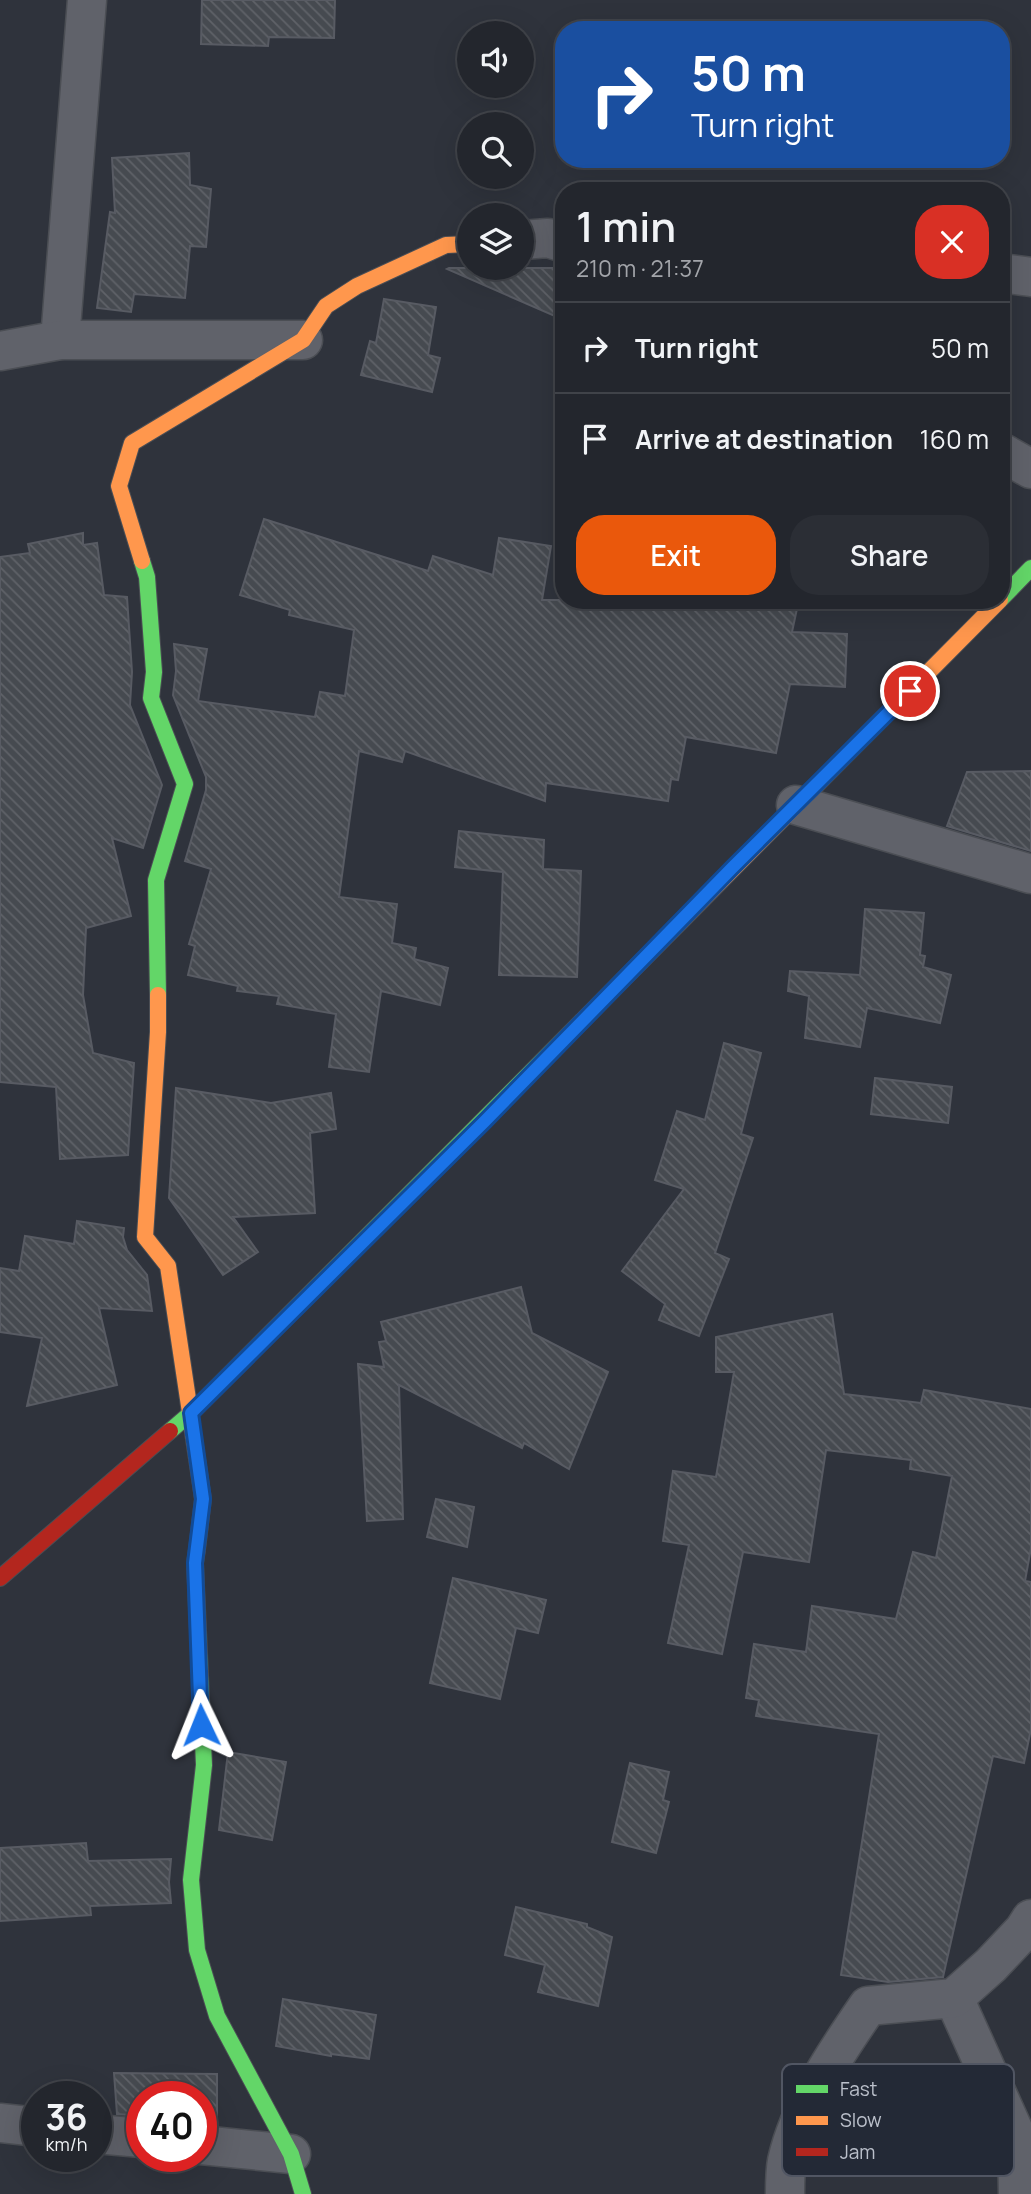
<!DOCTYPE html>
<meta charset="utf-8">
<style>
body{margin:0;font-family:Manrope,sans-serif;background:#2b2e35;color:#f1f3f6;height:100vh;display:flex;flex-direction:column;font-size:26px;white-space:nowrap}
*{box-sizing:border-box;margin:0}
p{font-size:23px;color:#a3a5aa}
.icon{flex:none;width:38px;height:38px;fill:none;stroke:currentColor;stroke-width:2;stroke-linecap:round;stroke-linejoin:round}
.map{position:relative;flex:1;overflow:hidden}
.side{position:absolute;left:555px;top:182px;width:455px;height:427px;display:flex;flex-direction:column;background:#23262d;border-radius:28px;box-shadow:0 7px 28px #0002,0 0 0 2px #404349}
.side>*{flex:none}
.banner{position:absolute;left:555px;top:21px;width:455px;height:147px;border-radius:28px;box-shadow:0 7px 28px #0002,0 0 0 2px #404349;background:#1a4fa0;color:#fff;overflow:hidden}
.fabs{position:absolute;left:457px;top:21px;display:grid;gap:14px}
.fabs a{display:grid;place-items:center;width:77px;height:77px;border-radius:50%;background:#23262d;box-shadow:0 7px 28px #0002,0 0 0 2px #404349;font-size:35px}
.speed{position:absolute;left:21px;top:2081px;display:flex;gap:14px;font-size:35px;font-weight:700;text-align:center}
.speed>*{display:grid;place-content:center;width:91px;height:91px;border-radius:50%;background:#23262d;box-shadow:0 7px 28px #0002,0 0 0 2px #404349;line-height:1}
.speed small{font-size:18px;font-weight:400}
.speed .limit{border:10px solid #d22;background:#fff;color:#111}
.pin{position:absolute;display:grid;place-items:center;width:60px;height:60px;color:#fff;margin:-30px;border:4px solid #fff;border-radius:50%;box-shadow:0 2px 7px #0007}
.me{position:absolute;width:77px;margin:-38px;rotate:358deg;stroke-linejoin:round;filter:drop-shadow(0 0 5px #0008)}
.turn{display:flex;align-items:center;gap:24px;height:147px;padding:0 21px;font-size:32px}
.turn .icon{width:91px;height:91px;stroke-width:2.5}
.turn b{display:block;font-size:49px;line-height:60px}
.round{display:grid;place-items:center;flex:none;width:74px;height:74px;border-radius:28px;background:#2b2e35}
.summary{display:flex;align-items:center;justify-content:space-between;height:119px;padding:0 21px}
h1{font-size:42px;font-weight:600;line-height:52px}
.button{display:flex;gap:14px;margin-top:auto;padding:14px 21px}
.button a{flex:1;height:80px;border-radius:28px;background:#ea580c;color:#fff;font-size:28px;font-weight:600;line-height:80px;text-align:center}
.button a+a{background:#2b2e35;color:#f1f3f6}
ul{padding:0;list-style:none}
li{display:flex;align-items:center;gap:21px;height:91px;padding:0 21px;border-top:2px solid #404349}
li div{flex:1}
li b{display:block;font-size:26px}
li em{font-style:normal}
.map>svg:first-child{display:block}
.building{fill:url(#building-back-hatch);stroke:#585b63;stroke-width:2}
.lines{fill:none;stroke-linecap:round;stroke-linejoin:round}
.street-casing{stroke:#4b4e54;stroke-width:41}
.fast-casing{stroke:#4b4e54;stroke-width:18}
.slow-casing{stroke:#4b4e54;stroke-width:18}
.jam-casing{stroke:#4b4e54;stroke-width:18}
.street{stroke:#60626a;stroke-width:38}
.fast{stroke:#63d668;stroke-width:16}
.slow{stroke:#ff974d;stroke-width:16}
.jam{stroke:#b3261e;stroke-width:16}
.route-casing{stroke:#114b97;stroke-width:18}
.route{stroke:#1a73e8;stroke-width:12}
.key{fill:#232936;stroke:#515663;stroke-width:2}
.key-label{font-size:19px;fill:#bbc0cb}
</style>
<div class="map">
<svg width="1031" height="2194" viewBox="0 0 1031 2194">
<defs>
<pattern id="building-back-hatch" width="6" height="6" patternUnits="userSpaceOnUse" patternTransform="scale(1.75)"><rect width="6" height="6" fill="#464a50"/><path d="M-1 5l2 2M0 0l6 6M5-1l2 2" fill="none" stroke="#5f6268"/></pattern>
</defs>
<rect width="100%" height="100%" fill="#2f333c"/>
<!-- building -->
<g class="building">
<path d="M202 0H335L334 38 269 37 268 46 201 44Z"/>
<path d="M189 153 190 185 211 189 206 247 190 246 185 298 134 294 131 312 97 308 110 212 115 213 112 158Z"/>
<path d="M449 268H564V320L447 269Z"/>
<path d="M384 299 436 307 428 355 440 358 432 392 361 375 370 341 376 343Z"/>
<path d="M264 519 428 571 433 556 493 575 499 538 551 546 542 600H779L798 604 792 632 847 634 845 687 790 684 776 753 686 737 678 780 671 779 668 801 546 783 545 801 405 751 402 762 359 751 339 897 397 904 392 943 416 948 414 959 448 968 440 1005 381 991 369 1072 329 1067 336 1014 277 1004 279 996 237 991 238 986 188 975 195 946 189 944 211 869 185 861 206 790V777L173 695 176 671 174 644 207 649 198 701 315 717 320 692 345 696 354 630 289 615 290 610 240 595Z"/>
<path d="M83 533V545L97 543 104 595 127 597 132 672 130 705 162 785 143 848 112 838 131 916 86 928 83 995 93 1053 134 1063 128 1155 60 1159 56 1087 0 1082V557L30 553 28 544Z"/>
<path d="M1031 771V851L947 826 967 772Z"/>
<path d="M459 831 544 840 543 869 581 871 577 977 499 975 503 872 455 867Z"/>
<path d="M865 909 924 913 920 955 925 956 923 967 951 975 940 1023 867 1008 860 1047 805 1038 809 996 788 991 790 971 860 975Z"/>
<path d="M724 1043 761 1053 741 1134 753 1138 715 1253 729 1259 699 1336 659 1320 665 1304 622 1271 684 1189 655 1180 677 1111 705 1120Z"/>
<path d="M875 1078 952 1087 948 1123 871 1114Z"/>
<path d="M176 1088 271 1103 331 1093 336 1129 310 1133 315 1213 233 1217 258 1252 223 1275 169 1198Z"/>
<path d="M77 1221 124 1228 123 1237 127 1250 147 1275 152 1311 99 1308 117 1385 27 1406 42 1338 0 1332V1268L19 1271 25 1236 74 1244Z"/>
<path d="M521 1287 532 1333 608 1372 569 1469 524 1443 522 1448 399 1385 403 1519 367 1521 358 1364 384 1367 379 1342 386 1341 381 1322Z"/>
<path d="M832 1314 844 1394 921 1403 924 1390 1031 1409V1548L1025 1581 1031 1582V1729L1024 1763 993 1756 943 1977 888 1982 841 1975 879 1734 756 1716 759 1700 746 1698 754 1644 806 1652 812 1606 896 1619 913 1552 936 1558 952 1476 910 1469 911 1460 826 1450 809 1562 743 1552 722 1654 668 1643 689 1545 663 1541 673 1471 716 1477 734 1372H716V1337Z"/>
<path d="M436 1499 474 1507 467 1547 427 1537Z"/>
<path d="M453 1578 546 1600 538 1633 516 1628 500 1699 430 1683Z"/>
<path d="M228 1752 286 1762 272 1840 219 1830Z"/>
<path d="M630 1763 669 1772 663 1800 669 1802 656 1853 612 1842Z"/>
<path d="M86 1843 88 1861 171 1859 169 1882 171 1903 90 1906 91 1915 0 1921V1848Z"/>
<path d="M516 1907 587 1924V1927L612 1937 598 2006 538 1992 545 1965 505 1955Z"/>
<path d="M283 1999 376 2015 369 2059 331 2054V2056L276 2046Z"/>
<path d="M114 2073 217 2074V2117L201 2118V2096H142V2116L117 2114Z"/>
</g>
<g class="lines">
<defs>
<g id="street">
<path d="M522 240 548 238 564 243"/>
<path d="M1001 273 1031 277"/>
<path d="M60 340 87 0"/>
<path d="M0 351 60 340H303"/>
<path d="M1001 452 1031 469"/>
<path d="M796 805 1031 874"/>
<path d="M954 1998 1017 2138 1018 2194"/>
<path d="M0 2123 37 2127"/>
<path d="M96 2134 142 2138"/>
<path d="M201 2145 291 2154"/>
<path d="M785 2194C785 2183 785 2171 787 2161 799 2107 837 2051 868 2006L954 1998 991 1965 1024 1930 1031 1919"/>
</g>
<g id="fast">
<path d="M142 561 147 577 154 672 151 698 185 784 156 880 158 995"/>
<path d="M1001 599 1031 568"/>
<path d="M170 1431 191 1413 582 1021"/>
<path d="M197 1550 195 1563 204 1765 191 1880 197 1950 217 2016 291 2154 303 2194"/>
</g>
<g id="slow">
<path d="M142 561 119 486 132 443 303 340 326 306 357 286 446 245 469 244"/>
<path d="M158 995V1032L145 1237 168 1266 203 1499 197 1550"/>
<path d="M582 1021 1000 600"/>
</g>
<path id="jam" d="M0 1578 170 1431"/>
</defs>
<!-- street casing -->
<use href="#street" class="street-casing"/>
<!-- fast casing -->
<use href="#fast" class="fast-casing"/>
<!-- slow casing -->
<use href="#slow" class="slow-casing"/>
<!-- jam casing -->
<use href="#jam" class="jam-casing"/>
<!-- street -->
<use href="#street" class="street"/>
<!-- fast -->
<use href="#fast" class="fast"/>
<!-- slow -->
<use href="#slow" class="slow"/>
<!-- jam -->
<use href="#jam" class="jam"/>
</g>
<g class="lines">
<defs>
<path id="route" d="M201 1725 195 1563 203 1499 191 1413 485 1121 733 867 910 691"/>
</defs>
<!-- route casing -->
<use href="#route" class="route-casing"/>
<!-- route -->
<use href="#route" class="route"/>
</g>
<!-- legend -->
<rect x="782" y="2064" width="232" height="112" rx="10" class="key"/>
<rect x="796" y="2085" width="32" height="8" fill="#63d668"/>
<rect x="796" y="2116" width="32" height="9" fill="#ff974d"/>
<rect x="796" y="2148" width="32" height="8" fill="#b3261e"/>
<g class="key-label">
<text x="840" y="2096">Fast</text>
<text x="840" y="2127">Slow</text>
<text x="840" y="2159">Jam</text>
</g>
</svg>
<div class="fabs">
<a><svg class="icon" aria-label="sound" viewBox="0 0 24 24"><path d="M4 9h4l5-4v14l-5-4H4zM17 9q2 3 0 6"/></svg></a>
<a><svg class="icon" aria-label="search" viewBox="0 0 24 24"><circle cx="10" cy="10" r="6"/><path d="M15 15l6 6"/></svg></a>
<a><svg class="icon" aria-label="layers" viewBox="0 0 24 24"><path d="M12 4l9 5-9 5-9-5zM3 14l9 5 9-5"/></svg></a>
</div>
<div class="speed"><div>36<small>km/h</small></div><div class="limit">40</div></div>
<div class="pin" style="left:910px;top:691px;background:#d93025"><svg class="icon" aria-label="arrive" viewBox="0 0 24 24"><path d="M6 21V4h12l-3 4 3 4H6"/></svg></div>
<svg class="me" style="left:201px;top:1725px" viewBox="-20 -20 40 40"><path d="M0-17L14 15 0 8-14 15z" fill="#1a73e8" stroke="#fff" stroke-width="4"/></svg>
<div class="banner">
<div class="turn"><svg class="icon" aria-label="right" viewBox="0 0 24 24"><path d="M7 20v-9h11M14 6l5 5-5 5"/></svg><div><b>50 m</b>Turn right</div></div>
</div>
<section class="side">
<div class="summary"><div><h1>1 min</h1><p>210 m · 21:37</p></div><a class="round" style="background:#d93025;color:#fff"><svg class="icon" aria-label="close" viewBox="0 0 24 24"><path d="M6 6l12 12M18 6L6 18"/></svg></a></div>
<ul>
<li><svg class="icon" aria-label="right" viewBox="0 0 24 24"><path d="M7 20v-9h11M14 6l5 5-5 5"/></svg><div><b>Turn right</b></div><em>50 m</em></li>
<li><svg class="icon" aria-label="arrive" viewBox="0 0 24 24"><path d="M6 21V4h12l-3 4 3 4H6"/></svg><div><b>Arrive at destination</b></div><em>160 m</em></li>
</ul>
<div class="button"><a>Exit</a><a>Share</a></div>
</section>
</div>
